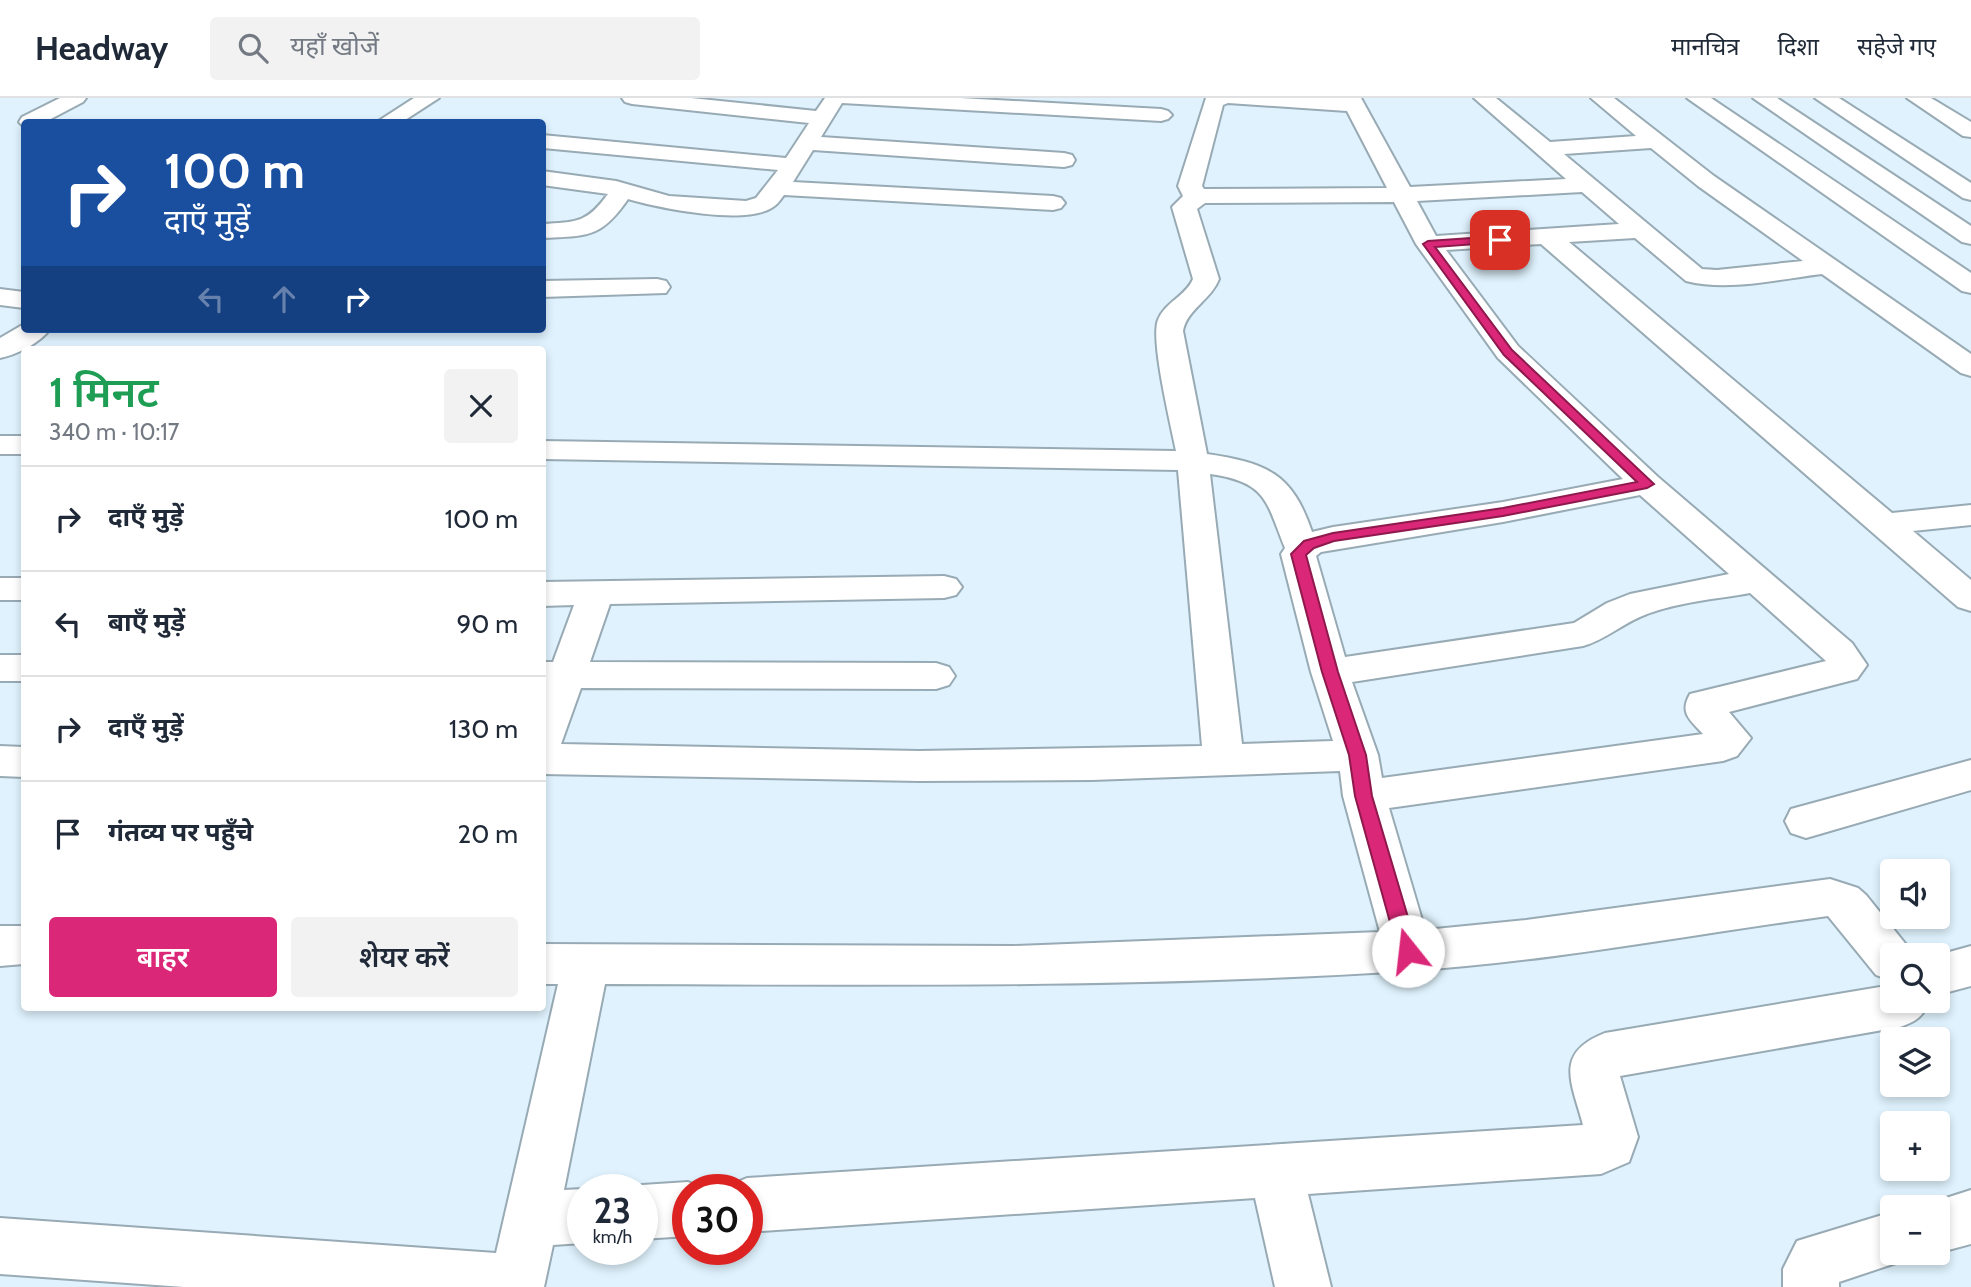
<!DOCTYPE html>
<html lang="hi">
<meta charset="utf-8">
<style>
body{margin:0;font-family:Cabin,"Noto Sans Devanagari",sans-serif;background:#f2f2f3;color:#1f2937;height:100vh;display:flex;flex-direction:column;font-size:26px;white-space:nowrap}
*{box-sizing:border-box;margin:0}
p{font-size:23px;color:#747a83}
.icon{flex:none;width:38px;height:38px;fill:none;stroke:currentColor;stroke-width:2;stroke-linecap:round;stroke-linejoin:round}
.map{position:relative;flex:1;overflow:hidden}
.side{position:absolute;left:21px;top:248px;width:525px;height:665px;display:flex;flex-direction:column;background:#fff;border-radius:7px;box-shadow:0 4px 10px #0003}
.side>*{flex:none}
.hud{position:absolute;left:21px;top:21px;width:525px;height:214px;border-radius:7px;box-shadow:0 4px 10px #0003;background:#1a4fa0;color:#fff;overflow:hidden}
.tools{position:absolute;left:1880px;top:761px;display:grid;gap:14px}
.tools a{display:grid;place-items:center;width:70px;height:70px;border-radius:7px;background:#fff;box-shadow:0 4px 10px #0003;font-size:35px}
.speed{position:absolute;left:567px;top:1076px;display:flex;gap:14px;font-size:35px;font-weight:700;text-align:center}
.speed>*{display:grid;place-content:center;width:91px;height:91px;border-radius:50%;background:#fff;box-shadow:0 4px 10px #0003;line-height:1}
.speed small{font-size:18px;font-weight:400}
.speed .limit{border:10px solid #d22;background:#fff;color:#111}
.pin{position:absolute;display:grid;place-items:center;width:60px;height:60px;color:#fff;margin:-30px;border-radius:14px;box-shadow:0 4px 10px #0006}
.me{position:absolute;width:77px;margin:-38px;rotate:344deg;stroke-linejoin:round;filter:drop-shadow(0 0 5px #0008)}
.turn{display:flex;align-items:center;gap:24px;height:147px;padding:0 28px;font-size:32px}
.turn .icon{width:91px;height:91px;stroke-width:2.5}
.turn b{display:block;font-size:49px;line-height:60px}
.lanes{display:flex;align-items:center;height:66px;padding:0 28px;background:#0003;justify-content:center;gap:35px;direction:ltr}
.lanes .off{opacity:.35}
.round{display:grid;place-items:center;flex:none;width:74px;height:74px;border-radius:7px;background:#f2f2f3}
.headline{display:flex;align-items:center;justify-content:space-between;height:119px;padding:0 28px}
h1{font-size:42px;font-weight:600;line-height:52px;color:#1e9e55}
.cta{display:flex;gap:14px;margin-top:auto;padding:14px 28px}
.cta a{flex:1;height:80px;border-radius:7px;background:#db2777;color:#fff;font-size:28px;font-weight:600;line-height:80px;text-align:center}
.cta a+a{background:#f2f2f3;color:#1f2937}
ul{padding:0;list-style:none}
li{display:flex;align-items:center;gap:21px;height:105px;padding:0 28px;border-top:2px solid #e0e1e3}
li div{flex:1}
li b{display:block;font-size:26px}
li em{font-style:normal}
header{display:flex;align-items:center;gap:42px;box-sizing:border-box;height:98px;padding:0 35px;background:#fff;border-bottom:2px solid #e0e1e3}
header strong{font-size:33px}
nav{display:flex;gap:38px;margin-inline-start:auto;font-size:24px}
.search{width:490px;height:63px;background:#f2f2f3;display:flex;align-items:center;gap:18px;box-sizing:border-box;padding:0 24px;border-radius:7px;color:#747a83;font-size:26px}
.map>svg:first-child{display:block}
.lines{fill:none;stroke-linecap:round;stroke-linejoin:round}
.minor-casing{stroke:#98aab4;stroke-width:4}
.minor{fill:#fff;fill-rule:evenodd}
.route{fill:#db2777;stroke:#8e194d;stroke-width:2}
</style>
<header>
<strong>Headway</strong>
<div class="search"><svg class="icon" aria-label="search" viewBox="0 0 24 24"><circle cx="10" cy="10" r="6"/><path d="M15 15l6 6"/></svg>यहाँ खोजें</div>
<nav><a>मानचित्र</a><a>दिशा</a><a>सहेजे गए</a></nav>
</header>
<div class="map">
<svg width="1971" height="1189" viewBox="0 0 1971 1189">
<rect width="100%" height="100%" fill="#dff2fd"/>
<g class="lines">
<defs>
<g id="minor">
<path d="M60 0H86L83 4 45 24H24V29L19 24 22 19Z"/>
<path d="M414 0H439L402 24H377Z"/>
<path d="M622 0H691L816 13 825 0H960L1161 11 1168 13 1172 17 1168 21 1161 23 842 5 821 39 1064 55 1072 57 1075 62 1072 67 1064 69 813 52 793 84 1053 98 1061 100 1065 105 1061 110 1053 112 784 97C781 101 777 107 773 109 746 128 659 110 628 101 601 140 588 138 542 140V126C577 124 587 125 608 96L542 87V73L616 83 669 98 746 103 756 100 778 72 543 50 542 37 786 60 809 25 632 6 625 4Z"/>
<path d="M1206 0H1361L1410 89 1566 81 1474 0H1496L1550 44 1636 38 1591 0H1614L1714 78 1971 256V278L1961 275 1822 176C1779 181 1729 194 1686 183L1635 140 1569 144 1892 415 1971 407V427L1913 433 1971 482V513L1958 509 1541 146 1446 152 1518 248 1658 379 1852 545 1867 567 1857 581 1729 614 1751 640 1737 658 1723 663 1389 710 1425 832 1526 822 1830 781 1858 790 1866 797 1908 849 1913 858H1892V883L1876 877 1828 818C1688 837 1547 864 1406 873 1140 890 873 887 605 886L564 1092 583 1091 586 1092H583V1145L553 1147 544 1189H184L0 1176V1120L496 1155 558 886H542V846L1013 848 1380 834 1343 698 1340 673 1092 682 919 683 542 676V564H553L574 507 542 508V484L944 478 956 481 962 489 956 497 944 500 610 506 590 564 936 565 949 569 955 578 949 587 936 591 581 590 561 646 919 653 1202 648 1178 372 542 361V343L1176 353C1171 328 1150 241 1158 222 1165 204 1186 198 1193 181L1172 109 1183 98 1178 88ZM1228 5 1347 13 1387 90 1204 91 1202 88 1223 7ZM1651 50 1698 88 1803 163 1717 172 1702 171 1564 56ZM1582 94 1619 126 1436 138 1417 103ZM1394 104 1416 146 1498 260 1623 381 1503 404 1333 429 1312 434C1292 375 1267 365 1207 356L1183 233C1187 211 1211 202 1219 181L1197 111 1205 105ZM1210 376C1267 384 1266 403 1285 450L1281 456 1311 574 1333 643 1242 646ZM1640 397 1729 476 1630 496 1607 505 1574 525 1345 559 1316 458 1321 454 1503 424ZM1750 495 1826 563 1690 596C1679 615 1690 622 1703 636L1382 680 1378 657 1352 584 1583 548C1606 542 1624 524 1647 516 1678 504 1717 501 1750 495Z"/>
<path d="M1687 0H1711L1971 175V195L1962 193Z"/>
<path d="M1753 0H1777L1971 128V146L1962 144Z"/>
<path d="M1815 0H1839L1971 85V102L1963 100Z"/>
<path d="M1907 0H1931L1971 24V39L1963 38Z"/>
<path d="M657 181 666 183 670 189 666 195 542 199V183Z"/>
<path d="M0 191 24 194V210L0 207Z"/>
<path d="M24 226V231H50C40 245 16 257 0 260V240Z"/>
<rect x="0" y="338" width="24" height="18"/>
<rect x="0" y="480" width="24" height="22"/>
<rect x="0" y="557" width="24" height="26"/>
<path d="M0 648 24 649V679L0 678Z"/>
<path d="M1971 662V692L1806 740 1791 735 1785 723 1791 711Z"/>
<path d="M0 828H24V866L0 868Z"/>
<path d="M1971 848V888L1937 897V858H1935Z"/>
<path d="M1892 887V903H1930C1922 919 1917 923 1900 929L1620 978 1638 1039 1629 1064 1601 1076 1308 1096 1331 1189H1275L1255 1100 747 1134V1092H726L728 1088 747 1080 1583 1027C1572 985 1553 955 1605 935Z"/>
<path d="M688 1084 707 1092H688V1138L642 1141V1092H630L642 1087Z"/>
<path d="M1971 1092V1146L1937 1155H1936L1937 1110 1918 1109Z"/>
<path d="M1892 1114V1155H1914L1911 1160 1839 1184V1189H1783V1171L1797 1143Z"/>
</g>
</defs>
<!-- minor casing -->
<use href="#minor" class="minor-casing"/>
<!-- minor -->
<use href="#minor" class="minor"/>
</g>
<!-- route -->
<path class="route" d="M1500 138 1505 142 1503 144 1435 149 1512 252 1654 386 1647 390 1503 418 1334 443 1314 450 1306 457 1338 574 1366 657 1372 698 1418 853 1415 859 1408 861 1401 859 1398 853 1355 698 1349 657 1322 574 1291 456 1304 443 1333 435 1503 410 1637 384 1504 257 1423 146 1428 143Z"/>
</svg>
<div class="tools">
<a><svg class="icon" aria-label="sound" viewBox="0 0 24 24"><path d="M4 9h4l5-4v14l-5-4H4zM17 9q2 3 0 6"/></svg></a>
<a><svg class="icon" aria-label="search" viewBox="0 0 24 24"><circle cx="10" cy="10" r="6"/><path d="M15 15l6 6"/></svg></a>
<a><svg class="icon" aria-label="layers" viewBox="0 0 24 24"><path d="M12 4l9 5-9 5-9-5zM3 14l9 5 9-5"/></svg></a>
<a>+</a>
<a>−</a>
</div>
<div class="speed"><div>23<small>km/h</small></div><div class="limit">30</div></div>
<div class="pin" style="left:1500px;top:142px;background:#d93025"><svg class="icon" aria-label="arrive" viewBox="0 0 24 24"><path d="M6 21V4h12l-3 4 3 4H6"/></svg></div>
<svg class="me" style="left:1408px;top:853px" viewBox="-20 -20 40 40"><circle r="19" fill="#fff"/><path d="M0-13L10 11 0 6-10 11z" fill="#db2777"/></svg>
<div class="hud">
<div class="turn"><svg class="icon" aria-label="right" viewBox="0 0 24 24"><path d="M7 20v-9h11M14 6l5 5-5 5"/></svg><div><b>100 m</b>दाएँ मुड़ें</div></div>
<div class="lanes"><svg class="icon off" aria-label="left" viewBox="0 0 24 24"><path d="M17 20v-9H6M10 6l-5 5 5 5"/></svg><svg class="icon off" aria-label="ahead" viewBox="0 0 24 24"><path d="M12 20V5M6 11l6-6 6 6"/></svg><svg class="icon" aria-label="right" viewBox="0 0 24 24"><path d="M7 20v-9h11M14 6l5 5-5 5"/></svg></div>
</div>
<section class="side">
<div class="headline"><div><h1>1 मिनट</h1><p>340 m · 10:17</p></div><a class="round"><svg class="icon" aria-label="close" viewBox="0 0 24 24"><path d="M6 6l12 12M18 6L6 18"/></svg></a></div>
<ul>
<li><svg class="icon" aria-label="right" viewBox="0 0 24 24"><path d="M7 20v-9h11M14 6l5 5-5 5"/></svg><div><b>दाएँ मुड़ें</b></div><em>100 m</em></li>
<li><svg class="icon" aria-label="left" viewBox="0 0 24 24"><path d="M17 20v-9H6M10 6l-5 5 5 5"/></svg><div><b>बाएँ मुड़ें</b></div><em>90 m</em></li>
<li><svg class="icon" aria-label="right" viewBox="0 0 24 24"><path d="M7 20v-9h11M14 6l5 5-5 5"/></svg><div><b>दाएँ मुड़ें</b></div><em>130 m</em></li>
<li><svg class="icon" aria-label="arrive" viewBox="0 0 24 24"><path d="M6 21V4h12l-3 4 3 4H6"/></svg><div><b>गंतव्य पर पहुँचे</b></div><em>20 m</em></li>
</ul>
<div class="cta"><a>बाहर</a><a>शेयर करें</a></div>
</section>
</div>
